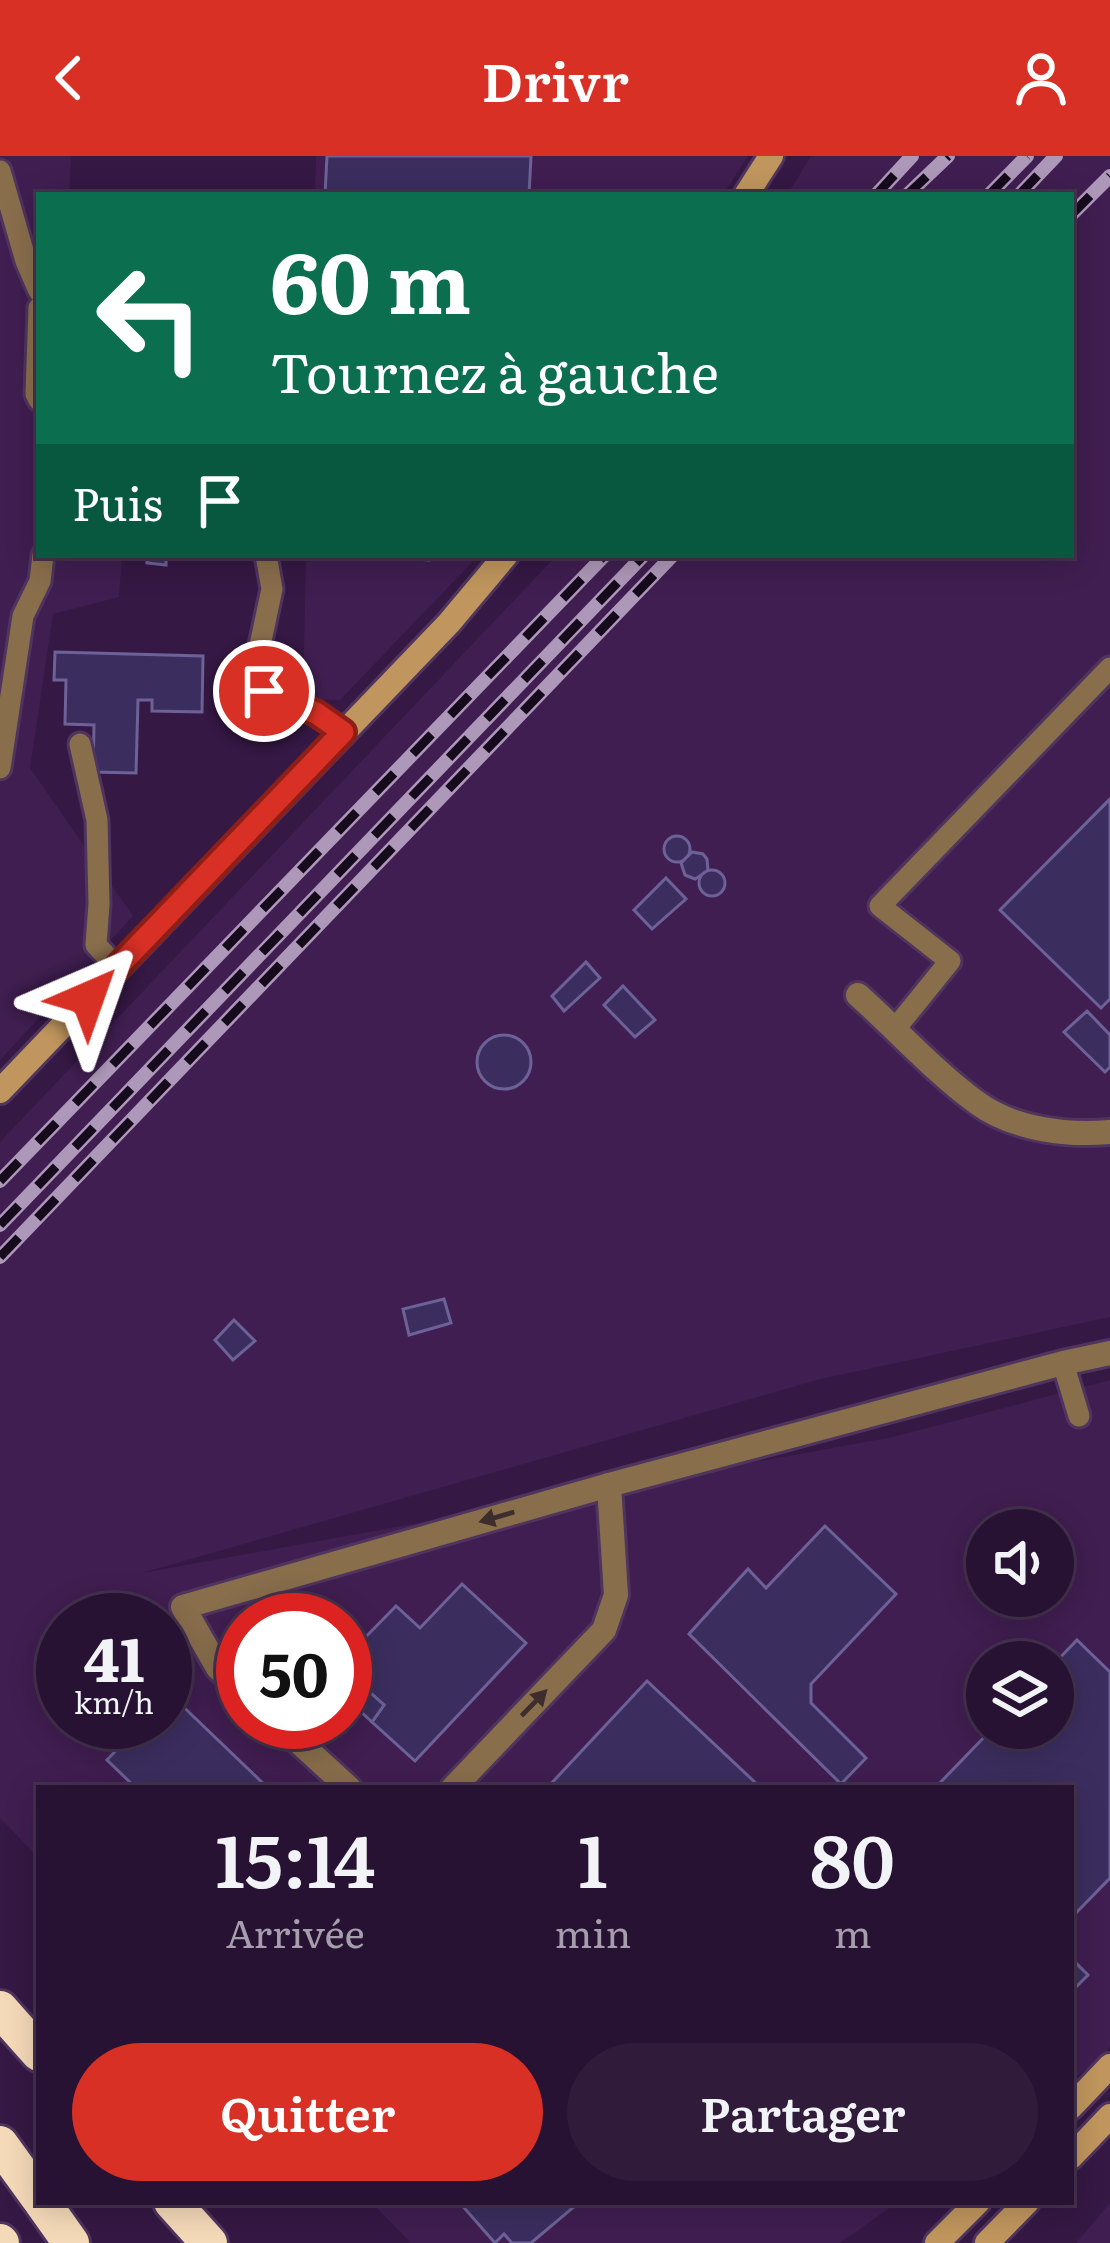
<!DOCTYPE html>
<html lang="fr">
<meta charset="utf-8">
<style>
body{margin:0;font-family:Literata,serif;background:#301b3b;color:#f1f3f6;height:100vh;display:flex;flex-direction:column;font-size:45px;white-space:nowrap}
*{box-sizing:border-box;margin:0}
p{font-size:39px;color:#a59eac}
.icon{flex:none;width:66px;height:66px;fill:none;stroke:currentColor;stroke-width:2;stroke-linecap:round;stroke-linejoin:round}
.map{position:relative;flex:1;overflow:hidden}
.panel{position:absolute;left:36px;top:1629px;width:1038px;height:420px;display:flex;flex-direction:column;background:#281233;border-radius:0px;box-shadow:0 6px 30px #0003,0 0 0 3px #44324e}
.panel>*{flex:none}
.hud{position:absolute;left:36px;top:36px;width:1038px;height:366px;border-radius:0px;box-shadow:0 6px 30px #0003,0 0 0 3px #44324e;background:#0b6e4f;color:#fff;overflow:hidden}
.fabs{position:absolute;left:966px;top:1353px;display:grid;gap:24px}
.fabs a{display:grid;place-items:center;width:108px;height:108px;border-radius:50%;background:#281233;box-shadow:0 6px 30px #0003,0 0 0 3px #44324e;font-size:60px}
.speed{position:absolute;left:36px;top:1437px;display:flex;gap:24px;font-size:60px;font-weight:700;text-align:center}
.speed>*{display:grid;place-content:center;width:156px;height:156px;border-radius:50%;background:#281233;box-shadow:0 6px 30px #0003,0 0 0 3px #44324e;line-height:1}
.speed small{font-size:30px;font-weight:400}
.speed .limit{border:18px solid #d22;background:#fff;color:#111}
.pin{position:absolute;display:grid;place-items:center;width:102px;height:102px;color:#fff;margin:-51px;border:6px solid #fff;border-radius:50%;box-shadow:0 3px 12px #0007}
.me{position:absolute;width:132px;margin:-66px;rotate:43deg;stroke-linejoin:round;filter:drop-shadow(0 0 9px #0008)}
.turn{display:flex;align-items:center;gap:42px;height:252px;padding:0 36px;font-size:54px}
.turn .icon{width:156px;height:156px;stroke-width:2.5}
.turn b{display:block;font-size:84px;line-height:102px}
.then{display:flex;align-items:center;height:114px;padding:0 36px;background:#0003;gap:24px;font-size:45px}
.eta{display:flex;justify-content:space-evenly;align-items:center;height:204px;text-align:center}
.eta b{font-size:72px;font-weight:600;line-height:84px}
.cta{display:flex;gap:24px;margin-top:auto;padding:24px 36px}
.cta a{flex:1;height:138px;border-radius:72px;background:#d93025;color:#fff;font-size:48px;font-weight:600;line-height:138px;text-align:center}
.cta a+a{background:#301b3b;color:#f1f3f6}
header{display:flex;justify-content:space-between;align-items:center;height:156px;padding:0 36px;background:#d93025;color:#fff;font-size:54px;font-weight:600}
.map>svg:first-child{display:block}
.built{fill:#401e51;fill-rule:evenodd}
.building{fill:#3b2e5f;stroke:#6d6297;stroke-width:3}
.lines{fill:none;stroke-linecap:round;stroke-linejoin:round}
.lane-casing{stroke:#4f345e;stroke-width:27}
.street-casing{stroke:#4f345e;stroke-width:30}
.secondary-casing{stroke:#4f345e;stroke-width:30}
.highway-casing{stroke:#4f345e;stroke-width:42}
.lane{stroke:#896e4c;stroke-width:21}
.street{stroke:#896e4c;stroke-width:24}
.secondary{stroke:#c1965e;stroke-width:24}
.highway{stroke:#f5dab9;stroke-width:36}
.rail-casing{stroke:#ae98b9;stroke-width:14}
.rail{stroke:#160a1d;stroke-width:9;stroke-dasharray:27;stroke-linecap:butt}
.oneway{fill:#3e2d2d}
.route-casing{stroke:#8d1f18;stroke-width:30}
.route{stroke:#d93025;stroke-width:21}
</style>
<header><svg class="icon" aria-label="back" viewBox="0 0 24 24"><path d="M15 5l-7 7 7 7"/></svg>Drivr<svg class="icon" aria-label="person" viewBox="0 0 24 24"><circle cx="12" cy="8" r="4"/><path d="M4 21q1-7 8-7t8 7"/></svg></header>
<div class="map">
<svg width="1110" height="2087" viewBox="0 0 1110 2087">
<rect width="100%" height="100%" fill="#351844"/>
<!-- built -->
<g class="built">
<path d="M0 0H71L69 39H39V399H122L119 441 53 458 30 612 133 760 0 904Z"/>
<path d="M316 0H748L723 39H315Z"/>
<path d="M811 0H1110V1161L821 1223 142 1417 893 1281 1110 1224V1891L1092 1909 1071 1924V1632H39V1702L0 1662V986L557 399H1071V39H787ZM987 1374H1053V1440H987ZM63 1464H165V1566H63ZM243 1464H345V1566H243ZM987 1506H1053V1572H987Z"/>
<path d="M306 399H479L340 544 303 543Z"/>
<path d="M371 2046H898L840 2087H411Z"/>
<path d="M1110 2047V2087H1076Z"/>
</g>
<!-- building -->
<g class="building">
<path d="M327 0H531L529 39H325Z"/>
<path d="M147 399H166V409L147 407Z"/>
<path d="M342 399H429V404Z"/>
<path d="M55 496 203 500 202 556 152 555V544H138L136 617 93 616 94 569 65 568 66 524H54Z"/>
<path d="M1110 643V843L1101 852 1000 754Z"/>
<circle cx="677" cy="693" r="13"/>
<path d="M692 696 703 698 707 703 708 715 695 723 685 719 681 707Z"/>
<circle cx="712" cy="727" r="13"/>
<path d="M666 722 686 743 652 773 634 754Z"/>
<path d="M586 806 600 822 564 855 552 840Z"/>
<path d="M623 830 655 864 635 881 604 849Z"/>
<path d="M1087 855 1110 879V911L1105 916 1064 876Z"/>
<circle cx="504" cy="906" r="27"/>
<path d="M444 1143 451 1167 409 1179 403 1153Z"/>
<path d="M234 1164 255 1185 233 1204 215 1184Z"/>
<path d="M825 1370 896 1438 811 1528V1547L866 1602 841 1628 689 1478 748 1413 766 1432Z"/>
<path d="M462 1428 526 1487 415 1605 372 1566 384 1549 345 1514V1502L396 1450 420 1472Z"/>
<path d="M1077 1484 1110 1516V1722L1071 1762V1632H935L993 1572H1053V1509Z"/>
<path d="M345 1514 384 1549 372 1566 345 1541 347 1529Z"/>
<path d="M647 1525 759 1630 757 1632H547Z"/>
<path d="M170 1538 268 1632H136L107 1604 143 1566H165V1543Z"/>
<path d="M1071 1802 1088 1819 1071 1836Z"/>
<path d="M459 2046H571L575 2050 531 2087H512L504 2078 495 2087Z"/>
</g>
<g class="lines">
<defs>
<g id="lane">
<path d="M0 15 26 105 39 135"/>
<path d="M39 152 36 238 39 244"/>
<path d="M266 399 272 433 256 508 264 535 317 557 343 576"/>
<path d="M80 588 97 664 99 748 96 789 117 811"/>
<path d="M0 612 23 460 40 425 43 399"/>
<path d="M895 873 950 805 880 750 1110 512"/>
<path d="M1063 1207 1079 1260"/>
</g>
<g id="street">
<path d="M858 839C896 873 935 916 976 946 1012 973 1066 980 1110 976"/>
<path d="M243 1535 218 1512 183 1451 609 1329 1063 1207 1110 1197"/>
<path d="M277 1566 349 1632"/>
<path d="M453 1632 604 1474 616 1439 609 1329"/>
</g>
<g id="secondary">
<path d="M746 39 771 0"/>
<path d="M0 935 449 467 506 399"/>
<path d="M1071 1951 1110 1910"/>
<path d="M1071 2001 1110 1960"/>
<path d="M937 2087 978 2046"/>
<path d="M987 2087 1027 2046"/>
</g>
<g id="highway">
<path d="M0 1853 39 1897"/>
<path d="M0 1988 39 2042"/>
<path d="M42 2046 71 2087"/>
<path d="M172 2046 209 2087"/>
<path d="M0 2086 1 2087"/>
</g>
</defs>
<!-- lane casing -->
<use href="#lane" class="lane-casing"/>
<!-- street casing -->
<use href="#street" class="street-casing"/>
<!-- secondary casing -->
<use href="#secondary" class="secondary-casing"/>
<!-- highway casing -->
<use href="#highway" class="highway-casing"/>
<!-- lane -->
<use href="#lane" class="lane"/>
<!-- street -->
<use href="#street" class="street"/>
<!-- secondary -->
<use href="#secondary" class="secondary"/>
<!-- highway -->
<use href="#highway" class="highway"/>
<defs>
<g id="rail">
<path d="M876 39 912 0"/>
<path d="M907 39 948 0"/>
<path d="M989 39 1027 0"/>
<path d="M1019 39 1056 0"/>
<path d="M1071 59 1110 20"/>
<path d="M0 1025 605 399"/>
<path d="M0 1069 644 399"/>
<path d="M0 1101 673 399"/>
</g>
</defs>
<!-- rail casing -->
<use href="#rail" class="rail-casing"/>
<!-- rail -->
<use href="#rail" class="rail"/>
</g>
<!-- one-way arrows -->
<defs><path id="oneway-solid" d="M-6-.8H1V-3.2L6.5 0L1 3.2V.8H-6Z" transform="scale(3)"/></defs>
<g class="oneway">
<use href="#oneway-solid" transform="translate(497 1361) rotate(164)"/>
<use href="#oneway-solid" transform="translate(534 1547) rotate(-46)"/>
</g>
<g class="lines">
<defs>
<path id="route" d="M88 842 343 576 316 557 264 535"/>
</defs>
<!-- route casing -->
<use href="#route" class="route-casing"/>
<!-- route -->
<use href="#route" class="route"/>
</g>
</svg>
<div class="fabs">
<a><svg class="icon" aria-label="sound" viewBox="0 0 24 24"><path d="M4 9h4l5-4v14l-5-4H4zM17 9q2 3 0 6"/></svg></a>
<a><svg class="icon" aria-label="layers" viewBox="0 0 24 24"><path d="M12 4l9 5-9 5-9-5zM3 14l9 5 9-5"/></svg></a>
</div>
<div class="speed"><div>41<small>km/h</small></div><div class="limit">50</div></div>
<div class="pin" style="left:264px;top:535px;background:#d93025"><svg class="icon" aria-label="arrive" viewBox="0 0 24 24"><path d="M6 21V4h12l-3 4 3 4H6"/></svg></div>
<svg class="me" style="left:88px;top:842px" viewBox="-20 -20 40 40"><path d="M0-17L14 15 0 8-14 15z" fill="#d93025" stroke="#fff" stroke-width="4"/></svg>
<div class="hud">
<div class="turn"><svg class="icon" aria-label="left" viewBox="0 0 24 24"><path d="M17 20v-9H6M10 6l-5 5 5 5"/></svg><div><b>60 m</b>Tournez à gauche</div></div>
<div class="then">Puis<svg class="icon" aria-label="arrive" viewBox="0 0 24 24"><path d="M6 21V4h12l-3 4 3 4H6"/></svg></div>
</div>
<section class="panel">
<div class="eta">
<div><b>15:14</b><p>Arrivée</p></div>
<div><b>1</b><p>min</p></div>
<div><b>80</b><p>m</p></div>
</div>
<div class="cta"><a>Quitter</a><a>Partager</a></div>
</section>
</div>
